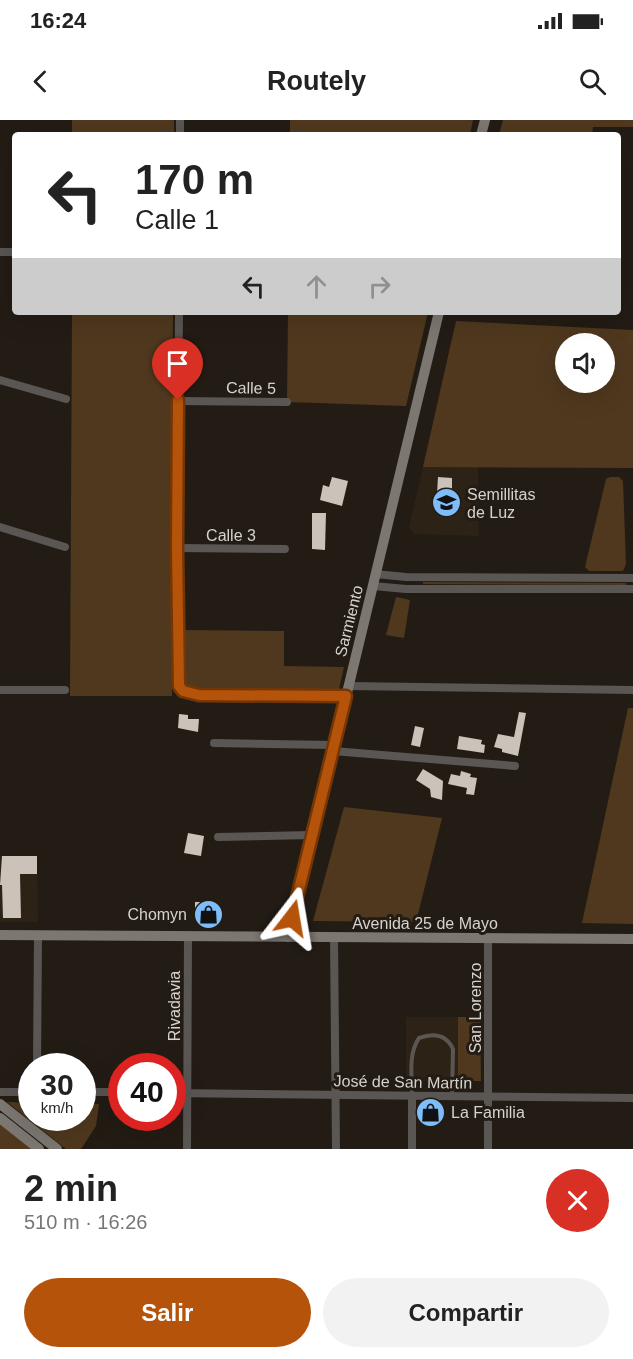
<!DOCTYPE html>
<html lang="es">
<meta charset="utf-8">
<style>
body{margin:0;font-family:Arial,sans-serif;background:#f2f2f2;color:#222;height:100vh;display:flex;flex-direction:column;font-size:22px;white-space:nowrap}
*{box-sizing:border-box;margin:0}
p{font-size:20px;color:#767676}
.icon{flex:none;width:33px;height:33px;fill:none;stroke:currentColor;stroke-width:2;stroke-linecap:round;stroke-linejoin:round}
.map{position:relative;height:1029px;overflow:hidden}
.details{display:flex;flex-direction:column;background:#fff;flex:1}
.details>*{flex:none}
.hud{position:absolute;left:12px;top:12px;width:609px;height:183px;border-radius:6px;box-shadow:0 6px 24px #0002;background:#fff;color:#222;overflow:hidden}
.fabs{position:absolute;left:555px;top:213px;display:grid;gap:12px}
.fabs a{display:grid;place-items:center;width:60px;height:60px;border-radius:50%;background:#fff;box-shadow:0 6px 24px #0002;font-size:30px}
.speed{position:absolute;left:18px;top:933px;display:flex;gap:12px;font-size:30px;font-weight:700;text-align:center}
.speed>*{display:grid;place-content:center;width:78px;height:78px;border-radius:50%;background:#fff;box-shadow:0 6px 24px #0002;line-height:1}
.speed small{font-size:15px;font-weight:400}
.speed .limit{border:9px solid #d22;background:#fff;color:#111}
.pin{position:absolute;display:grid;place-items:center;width:51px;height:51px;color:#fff;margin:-62px -26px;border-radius:50% 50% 50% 0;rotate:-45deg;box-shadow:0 0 6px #0007}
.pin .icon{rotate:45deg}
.me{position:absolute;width:66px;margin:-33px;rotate:14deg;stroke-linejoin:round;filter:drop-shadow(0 0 4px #0008)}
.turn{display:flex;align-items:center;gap:21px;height:126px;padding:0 24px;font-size:27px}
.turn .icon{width:78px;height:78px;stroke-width:2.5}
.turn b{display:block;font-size:42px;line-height:51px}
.lanes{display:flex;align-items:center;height:57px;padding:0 24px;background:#0003;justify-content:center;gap:30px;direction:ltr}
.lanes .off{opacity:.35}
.round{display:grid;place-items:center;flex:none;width:63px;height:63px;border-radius:32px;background:#f2f2f2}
.headline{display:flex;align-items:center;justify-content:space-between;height:102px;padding:0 24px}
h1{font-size:36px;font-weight:600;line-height:45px}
.action{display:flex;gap:12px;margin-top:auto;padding:12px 24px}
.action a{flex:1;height:69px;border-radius:36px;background:#b45309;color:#fff;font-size:24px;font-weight:600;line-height:69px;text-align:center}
.action a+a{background:#f2f2f2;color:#222}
.status{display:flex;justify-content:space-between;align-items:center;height:42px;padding:0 30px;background:#fff;direction:ltr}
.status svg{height:16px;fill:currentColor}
header{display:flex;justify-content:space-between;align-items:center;height:78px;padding:0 24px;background:#fff;font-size:27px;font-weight:600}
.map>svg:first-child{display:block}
.built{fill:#2d2216}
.green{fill:#4f381e;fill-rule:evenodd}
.building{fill:#cbc2b9}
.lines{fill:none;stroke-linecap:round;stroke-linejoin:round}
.lane{stroke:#5a5653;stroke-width:4}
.street{stroke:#5a5653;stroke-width:8}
.secondary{stroke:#7c7771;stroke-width:10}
.route-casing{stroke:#753606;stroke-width:15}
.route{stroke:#b45309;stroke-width:10}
.labels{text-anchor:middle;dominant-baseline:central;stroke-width:6;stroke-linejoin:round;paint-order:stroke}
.street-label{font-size:16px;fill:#d6d2cd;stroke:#231c15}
.poi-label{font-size:16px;fill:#d6d2cd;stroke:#231c15;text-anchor:start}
</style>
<div class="status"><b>16:24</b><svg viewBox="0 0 49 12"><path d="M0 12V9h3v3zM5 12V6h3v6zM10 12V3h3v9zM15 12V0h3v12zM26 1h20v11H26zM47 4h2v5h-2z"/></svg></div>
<header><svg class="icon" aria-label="back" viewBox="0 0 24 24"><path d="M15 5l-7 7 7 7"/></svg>Routely<svg class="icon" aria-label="search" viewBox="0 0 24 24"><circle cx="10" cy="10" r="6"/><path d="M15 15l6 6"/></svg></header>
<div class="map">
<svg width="633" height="1029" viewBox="0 0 633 1029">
<rect width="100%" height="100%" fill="#231c15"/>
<!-- built -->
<g class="built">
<path d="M423 347H478L479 416 414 414 409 407Z"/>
<path d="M0 736H37L38 802H0Z"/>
<rect x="406" y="897" width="52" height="64"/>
</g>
<!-- green -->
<g class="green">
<rect x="72" y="0" width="102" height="15"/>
<path d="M290 0H473L470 15H290Z"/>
<path d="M503 0H633V7H593L592 15H499Z"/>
<path d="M72 192H173L172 576H70Z"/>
<path d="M288 192H428L406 286 287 282Z"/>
<path d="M456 201 633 210V348L423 347ZM566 224H604V262H566Z"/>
<path d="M610 357H619L623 361 626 444 623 451H589L585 447 606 359Z"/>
<path d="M423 462 626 463V465L423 464Z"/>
<path d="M396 477 410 480 404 518 386 515Z"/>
<path d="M180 510 284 511V546L344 547 339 569 189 568 183 564 180 558Z"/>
<path d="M628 588H633V804L582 803Z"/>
<path d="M344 687 442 698 416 802 313 801Z"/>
<path d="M458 897H480L481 961H458Z"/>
<path d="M7 982 31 983 32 998H82L83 984H99L96 1006 81 1029H66Z"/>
<path d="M0 998 39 1029H0Z"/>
</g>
<!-- building -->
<g class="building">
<path d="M332 357 348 361 342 386 320 380 323 365 329 367Z"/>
<path d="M438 357 452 358V375L437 374Z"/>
<path d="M312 393H326L325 430 312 429Z"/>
<path d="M519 592 526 593 518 636 502 632V629L494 627 498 614 514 617Z"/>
<path d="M179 594 188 595V599H199L198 612 178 608Z"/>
<path d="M415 606 424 608 420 627 411 625Z"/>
<path d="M459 616 482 620 481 624 485 625 484 633 457 629Z"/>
<path d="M423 649 443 661 442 680 431 677 430 669 416 660Z"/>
<path d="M461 651 471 654 470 657 477 658 474 675 466 674 467 668 448 664 451 654 460 656Z"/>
<path d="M188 713 204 716 201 736 184 733Z"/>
<path d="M2 736H37V754H20L21 798H3L2 765H0Z"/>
<path d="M195 782H203V786H207V790H216L215 800H195Z"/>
</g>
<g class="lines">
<!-- lane -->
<path class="lane" d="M412 975C412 956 408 934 419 918 433 913 446 914 453 929L452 975"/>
<!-- street -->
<g class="street">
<path d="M180 15V0"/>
<path d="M0 132H15"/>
<path d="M179 192 177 428 179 566 183 571 199 575 346 576"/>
<path d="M0 260 66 279"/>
<path d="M178 281 287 282"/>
<path d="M0 407 65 427"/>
<path d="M177 428 285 429"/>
<path d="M375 454 406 457 633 458"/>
<path d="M373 466 406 469H633"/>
<path d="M349 566 633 570"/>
<path d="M0 570H65"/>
<path d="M214 623 334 625"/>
<path d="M333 631 515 646"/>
<path d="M218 717 312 715"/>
<path d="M334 817 336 1029"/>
<path d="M488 818V1029"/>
<path d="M37 946 38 815"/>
<path d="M0 972H32"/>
<path d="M82 972H122"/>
<path d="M172 973 633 978"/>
<path d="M187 1029 188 816"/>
<path d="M412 1029V976"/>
</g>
<!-- secondary -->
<g class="secondary">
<path d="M481 15 485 0"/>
<path d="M0 815 633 819"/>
<path d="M288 817 439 192"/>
<path d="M0 984 57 1029"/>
<path d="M0 998 39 1029"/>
</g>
</g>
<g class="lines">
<defs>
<path id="route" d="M178 280 177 428 179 566 183 571 199 575 346 576 292 798"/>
</defs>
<!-- route casing -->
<use href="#route" class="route-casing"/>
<!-- route -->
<use href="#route" class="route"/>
</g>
<!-- icons -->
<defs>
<symbol id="school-disc" viewBox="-11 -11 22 22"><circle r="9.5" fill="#7ebdf9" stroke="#231c15"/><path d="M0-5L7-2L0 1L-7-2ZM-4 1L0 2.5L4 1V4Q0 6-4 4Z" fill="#111"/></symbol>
<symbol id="shop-disc" viewBox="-11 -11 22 22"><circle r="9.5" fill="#7ebdf9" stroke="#231c15"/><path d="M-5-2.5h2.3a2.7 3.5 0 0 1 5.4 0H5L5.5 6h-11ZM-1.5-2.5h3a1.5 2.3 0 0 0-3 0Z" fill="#111"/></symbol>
</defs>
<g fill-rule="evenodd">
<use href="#school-disc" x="430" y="366" width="33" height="33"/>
<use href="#shop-disc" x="192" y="778" width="33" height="33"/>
<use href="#shop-disc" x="414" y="976" width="33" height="33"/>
</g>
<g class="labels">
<!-- street labels -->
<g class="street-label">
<text transform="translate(251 268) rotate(1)">Calle 5</text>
<text x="231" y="415">Calle 3</text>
<text transform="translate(349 501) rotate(-76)">Sarmiento</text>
<text x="425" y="803">Avenida 25 de Mayo</text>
<text transform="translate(174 886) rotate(-90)">Rivadavia</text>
<text transform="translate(475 888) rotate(-90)">San Lorenzo</text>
<text transform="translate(403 962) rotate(1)">José de San Martín</text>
</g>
<!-- poi labels -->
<g class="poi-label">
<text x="467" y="374">Semillitas<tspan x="467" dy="18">de Luz</tspan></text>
<text x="187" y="794" text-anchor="end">Chomyn</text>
<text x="451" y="992">La Familia</text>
</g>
</g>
</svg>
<div class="fabs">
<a><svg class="icon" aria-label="sound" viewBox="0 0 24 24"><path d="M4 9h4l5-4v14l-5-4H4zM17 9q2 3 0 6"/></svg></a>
</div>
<div class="speed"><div>30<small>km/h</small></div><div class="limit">40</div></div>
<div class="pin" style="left:178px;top:280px;background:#d93025"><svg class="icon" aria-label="arrive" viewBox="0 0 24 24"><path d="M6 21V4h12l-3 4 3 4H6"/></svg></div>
<svg class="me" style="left:292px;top:798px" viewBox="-20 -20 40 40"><path d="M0-17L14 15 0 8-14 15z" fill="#b45309" stroke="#fff" stroke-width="4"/></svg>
<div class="hud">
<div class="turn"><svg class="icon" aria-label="left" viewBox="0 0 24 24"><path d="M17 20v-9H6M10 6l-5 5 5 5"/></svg><div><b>170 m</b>Calle 1</div></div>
<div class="lanes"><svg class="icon" aria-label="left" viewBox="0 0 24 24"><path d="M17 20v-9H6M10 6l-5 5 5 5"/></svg><svg class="icon off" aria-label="ahead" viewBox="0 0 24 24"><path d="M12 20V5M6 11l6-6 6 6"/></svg><svg class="icon off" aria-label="right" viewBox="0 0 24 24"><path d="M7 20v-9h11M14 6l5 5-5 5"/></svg></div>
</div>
</div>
<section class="details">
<div class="headline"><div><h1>2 min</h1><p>510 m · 16:26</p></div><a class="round" style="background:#d93025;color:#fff"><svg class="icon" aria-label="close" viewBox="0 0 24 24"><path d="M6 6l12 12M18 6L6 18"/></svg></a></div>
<div class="action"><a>Salir</a><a>Compartir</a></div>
</section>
